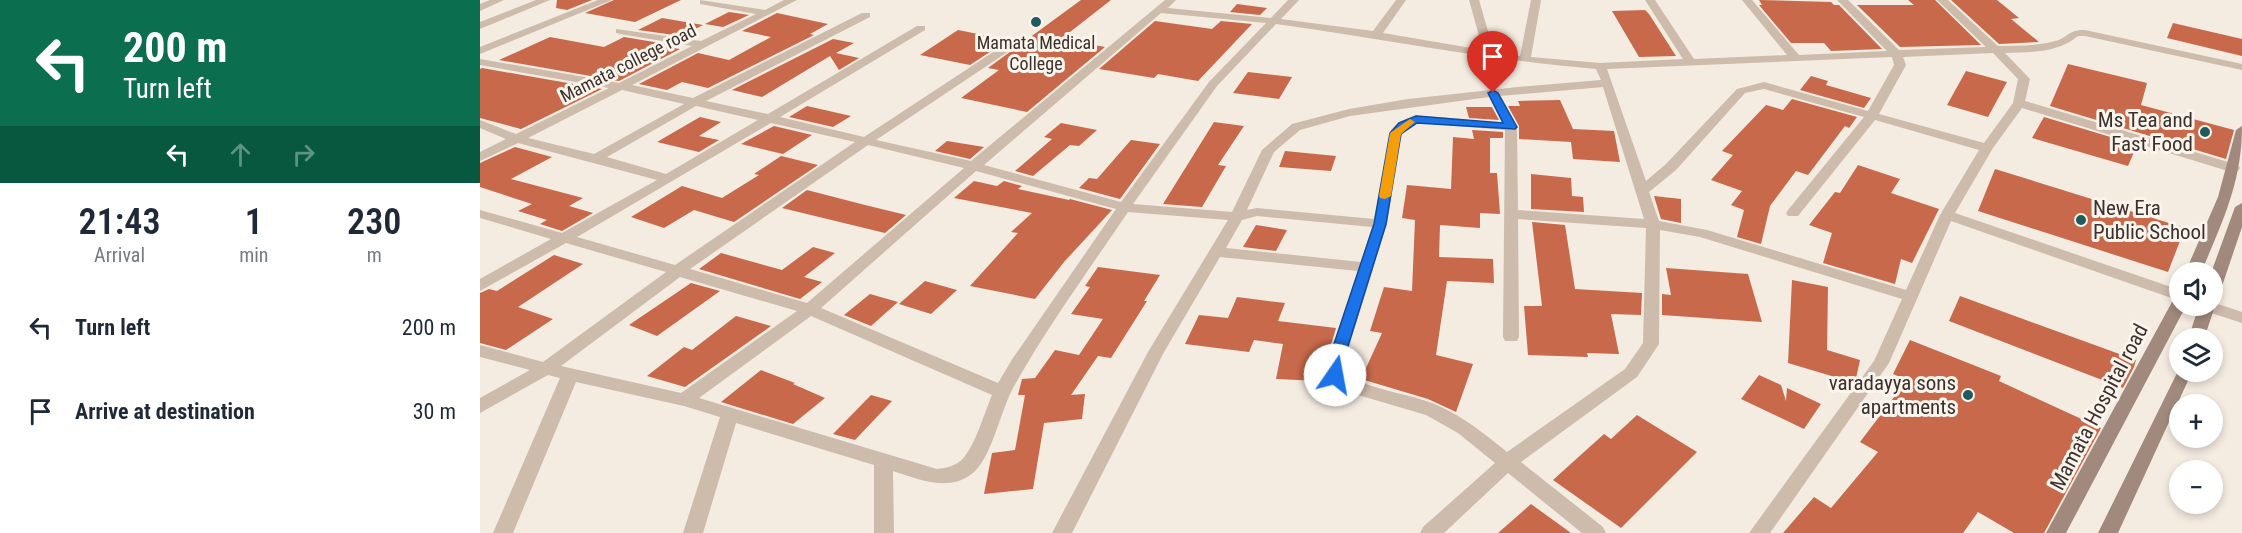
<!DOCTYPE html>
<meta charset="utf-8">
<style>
body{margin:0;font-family:"Roboto Condensed",sans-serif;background:#f6f6f7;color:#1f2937;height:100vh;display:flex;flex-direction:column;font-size:22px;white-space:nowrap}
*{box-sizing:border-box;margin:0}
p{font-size:20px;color:#747a83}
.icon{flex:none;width:33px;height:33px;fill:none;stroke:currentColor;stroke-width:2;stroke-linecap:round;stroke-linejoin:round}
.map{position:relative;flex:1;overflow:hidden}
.panel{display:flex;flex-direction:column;background:#fff;width:480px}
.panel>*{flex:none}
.guide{background:#0b6e4f;color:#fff;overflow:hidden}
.controls{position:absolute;left:1689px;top:262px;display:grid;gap:12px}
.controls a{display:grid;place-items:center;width:54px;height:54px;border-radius:50%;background:#fff;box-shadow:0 3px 9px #0003;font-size:30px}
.pin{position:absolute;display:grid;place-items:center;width:51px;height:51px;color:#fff;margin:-62px -26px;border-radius:50% 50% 50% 0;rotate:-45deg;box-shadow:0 0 6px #0007}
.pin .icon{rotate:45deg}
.me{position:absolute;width:66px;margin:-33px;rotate:12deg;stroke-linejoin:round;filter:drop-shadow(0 0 4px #0008)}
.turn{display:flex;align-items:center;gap:21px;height:126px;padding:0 24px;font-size:27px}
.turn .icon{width:78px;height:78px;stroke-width:2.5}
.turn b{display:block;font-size:42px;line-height:51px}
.lanes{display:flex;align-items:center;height:57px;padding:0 24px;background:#0003;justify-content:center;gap:30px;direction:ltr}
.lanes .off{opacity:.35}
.eta{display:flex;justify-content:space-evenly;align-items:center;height:102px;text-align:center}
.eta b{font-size:36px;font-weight:600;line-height:42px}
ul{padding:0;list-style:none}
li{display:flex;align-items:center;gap:18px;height:84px;padding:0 24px}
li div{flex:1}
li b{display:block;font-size:22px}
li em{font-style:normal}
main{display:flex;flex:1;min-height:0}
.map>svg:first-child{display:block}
.building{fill:#c8694b}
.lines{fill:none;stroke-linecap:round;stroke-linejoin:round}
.street{fill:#cdbbac;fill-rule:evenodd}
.secondary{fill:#a18a7d;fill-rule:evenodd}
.route{fill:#1a73e8;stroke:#114b97;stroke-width:1.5}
.slow{fill:#f59e0b}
.poi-dot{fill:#1f5a5e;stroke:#fbf5ee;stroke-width:2}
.labels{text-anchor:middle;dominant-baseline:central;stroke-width:6;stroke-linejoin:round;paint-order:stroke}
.far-poi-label{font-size:18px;fill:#3b302b;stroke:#fbf5ee}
.far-street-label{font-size:18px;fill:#3b302b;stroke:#fbf5ee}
.poi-label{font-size:21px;fill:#3b302b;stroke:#fbf5ee;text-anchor:end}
.street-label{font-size:21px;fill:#3b302b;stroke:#fbf5ee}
</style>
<main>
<section class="panel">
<div class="guide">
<div class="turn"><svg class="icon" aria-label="left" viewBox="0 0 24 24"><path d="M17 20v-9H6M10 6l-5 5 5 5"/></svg><div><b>200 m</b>Turn left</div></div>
<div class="lanes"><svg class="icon" aria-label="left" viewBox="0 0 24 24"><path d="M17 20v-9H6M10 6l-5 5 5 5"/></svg><svg class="icon off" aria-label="ahead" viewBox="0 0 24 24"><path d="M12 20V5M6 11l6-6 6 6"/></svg><svg class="icon off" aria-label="right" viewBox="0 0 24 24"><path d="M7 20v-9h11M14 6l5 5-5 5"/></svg></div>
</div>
<div class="eta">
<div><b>21:43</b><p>Arrival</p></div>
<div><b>1</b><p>min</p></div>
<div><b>230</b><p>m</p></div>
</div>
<ul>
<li><svg class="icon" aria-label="left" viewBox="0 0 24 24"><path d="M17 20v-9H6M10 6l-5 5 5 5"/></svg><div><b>Turn left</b></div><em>200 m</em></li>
<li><svg class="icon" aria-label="arrive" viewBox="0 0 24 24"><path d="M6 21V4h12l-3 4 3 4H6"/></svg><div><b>Arrive at destination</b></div><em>30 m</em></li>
</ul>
</section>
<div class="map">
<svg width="1762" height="533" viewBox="0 0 1762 533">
<rect width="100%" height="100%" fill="#f4ebe1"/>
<!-- building -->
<g class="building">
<path d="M77 0H112L87 10 76 8Z"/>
<path d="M134 0H201L155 22 105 13Z"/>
<path d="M601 0H631L581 39 625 47 547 112 481 98 519 70 508 68Z"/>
<path d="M1279 0 1351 2 1354 5H1359L1402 49 1351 51 1344 43H1311L1279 5H1282Z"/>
<path d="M1428 0H1455L1501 45 1420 47 1377 5H1434Z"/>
<path d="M1471 0H1517L1539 18 1531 19 1559 42 1519 44Z"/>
<path d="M757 4 787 8 780 15 750 12Z"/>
<path d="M1165 10 1169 14 1196 56 1159 57 1132 11Z"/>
<path d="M249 12 269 15 243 27 225 24Z"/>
<path d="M297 13 348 24 330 34 334 35 228 88 202 82 187 90 159 84 218 53 249 60 291 37 262 31Z"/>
<path d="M182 18 223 25 202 36 158 30Z"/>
<path d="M675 21 732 29 741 21 772 24 718 81 678 74 674 78 619 69Z"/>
<path d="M1693 23 1762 39V56L1687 38Z"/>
<path d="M478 30 528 40 490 65 440 55Z"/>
<path d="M70 37 124 47 144 37 186 44 183 46 200 49 139 81 19 60Z"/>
<path d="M353 39 374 43 356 53 379 58 359 70 350 56 282 97 252 90Z"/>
<path d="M1588 64 1667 83 1661 105 1754 130 1746 159 1570 106Z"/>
<path d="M2 68 122 89 41 129 0 118V69Z"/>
<path d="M1486 71 1527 82 1508 117 1467 105Z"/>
<path d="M768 72 812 77 799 99 753 93Z"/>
<path d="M1331 76 1348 81 1346 85 1391 98 1384 108 1320 90Z"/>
<path d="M1312 99 1377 117 1369 128 1365 126 1328 175 1316 171 1290 206 1281 244 1257 237 1264 210 1251 205 1262 191 1231 180 1253 155 1242 151 1286 105 1303 110Z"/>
<path d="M1080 100 1093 129 1134 131 1140 162 1093 159 1091 142 1039 139V126L1028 106H1040L1038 101Z"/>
<path d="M327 106 371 116 353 127 309 117Z"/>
<path d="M986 107H1012L1019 120 989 118Z"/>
<path d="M220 117 241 122 219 136 239 140 219 152 177 142Z"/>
<path d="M1564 117 1657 145 1648 166 1552 138Z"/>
<path d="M734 122 764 126 738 165 746 166 722 207 683 204Z"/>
<path d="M581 123 617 130 599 146 590 145 553 176 535 171 572 139 564 137Z"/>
<path d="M294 126 332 135 303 154 261 144Z"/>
<path d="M992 130 1023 132V138H1010V173H1017L1020 214 1000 213V228L960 225 959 257 1013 259 1014 283 967 281 956 355 993 364 976 412 948 399 881 379 902 333 890 331 904 287 932 291 935 220 922 218 927 185 971 189 973 137 994 139Z"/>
<path d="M651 140 680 144 640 199 599 188 609 178 617 179Z"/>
<path d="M467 141 504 147 490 159 455 151Z"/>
<path d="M35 147 72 157 31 179 103 198 89 206 113 213 82 231 60 224 67 220 38 211 52 204 0 187V163Z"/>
<path d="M805 151 856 156 851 171 799 167Z"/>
<path d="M301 156 338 165 254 222 214 210 184 228 151 217 202 186 242 198 279 175 274 174Z"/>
<path d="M1378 165 1420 179 1411 193 1459 209 1432 263 1421 259 1415 284 1343 263 1352 233 1329 225 1355 192 1360 193Z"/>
<path d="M1515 169 1705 228 1688 272 1498 211Z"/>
<path d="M1051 174 1091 178 1092 196 1103 197 1104 212 1051 209Z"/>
<path d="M494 181 517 186 524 181 542 186 538 189 589 200 590 199 632 210 584 262 555 299 490 286 538 233 531 232 552 213 474 198Z"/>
<path d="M327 190 385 205 426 215 405 233 302 208Z"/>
<path d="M1174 196 1201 199V223L1181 219Z"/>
<path d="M1052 222 1085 225 1095 289 1162 293 1161 315 1131 314 1139 354 1107 353 1108 357 1048 355 1044 306H1062Z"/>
<path d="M776 225 807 230 796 251 763 247Z"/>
<path d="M333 247 355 253 324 277 342 282 320 299 219 269 241 253 302 270Z"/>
<path d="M74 255 103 264 38 307 73 319 26 350 0 343V293L9 289 17 291Z"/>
<path d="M618 267 680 275 664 301H667L631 358 618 356 591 395 605 394 602 419 564 423 553 489 504 494 512 453 535 450 545 395H538L542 379 555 378 575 350 599 355 623 319 591 314 610 287 605 286Z"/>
<path d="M1186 268 1268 274 1282 322 1182 315V294L1191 295Z"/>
<path d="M1312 280 1348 287 1347 350 1380 360 1375 383 1308 363Z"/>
<path d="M445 281 477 290 451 314 419 304Z"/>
<path d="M211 283 240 291 177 336 149 325Z"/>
<path d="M390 294 418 302 391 326 364 315Z"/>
<path d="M1480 296 1656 360 1654 367 1643 388 1469 321Z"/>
<path d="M757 297 805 303 798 321 856 328 840 381 796 379 803 344 774 340 769 352 705 344 719 315 748 318Z"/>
<path d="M256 316 291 326 205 387 167 376 204 347 212 350Z"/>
<path d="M1430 340 1521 376 1519 381 1621 428 1564 533H1534L1498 512 1483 533H1303L1334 497 1351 508 1398 452 1380 442 1427 380 1413 374Z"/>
<path d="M281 370 315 383 313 384 345 398 313 424 241 402Z"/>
<path d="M1279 375 1301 385 1306 401 1307 388 1341 404 1324 429 1261 399Z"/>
<path d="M391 395 412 401 375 440 353 434Z"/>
<path d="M1157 415 1217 452 1141 528 1073 480 1124 434 1131 439Z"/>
<path d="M1051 504 1091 533H1018Z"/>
</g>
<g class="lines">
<!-- street -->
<g class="street">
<path d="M10 0H24L0 11V4Z"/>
<path d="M56 0H70L0 29V22Z"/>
<path d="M118 0H132L0 54V47Z"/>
<path d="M220 0 285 10 304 0H317L152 85 213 98 382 13H390V17L226 101 288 114 437 26H445V30L300 117 384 137 533 39H541V43L396 140 491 161 685 0H696L688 8 791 18 808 0H819L801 19 893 31 916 0H926L903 33 1003 50 989 0H999L1014 52 1040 56 1051 0H1061L1051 57 1120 63 1203 59 1165 0H1175L1214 59 1307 55 1262 0H1272L1319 55 1407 51 1357 0H1368L1419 50 1506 47 1457 0H1468L1518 46C1538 46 1557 46 1575 41 1589 38 1586 30 1605 30L1762 64V70L1605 36H1598C1578 53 1551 52 1525 53L1550 79 1545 101 1758 165 1760 168 1758 171H1748L1542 108 1513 148 1475 213 1700 290V301L1471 221 1409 363 1290 533H1269L1394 361 1422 299 1220 237 1180 230 1179 344 1157 377 1041 462 1123 527 1126 533H1102L1028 473 964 533H940L943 527 1015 463 978 433 946 415 868 392 849 379 846 375 849 359 878 271 740 257 684 352 592 533H572L668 352 748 220 648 212C609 270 567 327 533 388 521 410 512 455 495 471 471 494 439 479 413 471L414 533H394V465L256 423 223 533H203L240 417 204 406 96 382 33 533H13L80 378 68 375 0 413V398L50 370 0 357V345L63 362 186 272 86 243 0 291V279L71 239 0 218V210L82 233 177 180 38 143 0 161V152L26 139 0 128V120L36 134 129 88 0 65V59L139 83 212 46 140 34 136 33V29L221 41 276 14 220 4ZM681 13 786 23 729 82 641 202 504 165ZM796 24C903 39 1009 60 1116 69L1121 80 1038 87 928 99 869 109 812 124 782 150 752 212 653 204 737 86ZM1513 53 1538 79 1533 103 1504 143 1399 114 1426 65 1423 57ZM1412 57 1414 65 1388 111 1284 82 1257 89 1186 164 1166 181 1127 69ZM1123 87 1164 219 1038 210 1037 127 1020 96ZM1284 89 1384 117 1308 210 1306 213 1308 216H1318L1395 120 1499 150 1460 215 1426 290 1227 230 1179 221 1169 192 1196 170 1265 93ZM142 90 204 104 114 154 48 138ZM1009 97 1023 123 936 115 919 122 911 130 894 219 777 208 767 210 794 152 820 130 870 116ZM216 106 278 120 186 174 127 157ZM291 123 375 142 195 265 97 237ZM938 123 1025 130 1023 337 1025 341H1037L1039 337 1038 219 1166 228 1163 343 1145 369 1027 452C1006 435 984 417 959 406 928 392 893 392 864 373L865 359 907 224 921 134ZM388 145 484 168 327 303 210 269ZM496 171 636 209 533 358 518 383 341 308ZM777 216 892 227 881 262 746 248 762 220ZM200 277 317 311 201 393 81 366ZM331 316 512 395C505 411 493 453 479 462 472 467 465 468 457 469L219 398Z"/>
<path d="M1732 302 1762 312V323L1722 310 1720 306H1732Z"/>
</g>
<!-- secondary -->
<g class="secondary">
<path d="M1762 126C1762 183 1742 222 1721 273H1705L1738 197 1756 130Z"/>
<path d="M1762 203V227L1740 292 1732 297 1731 273 1755 207Z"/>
<path d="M1700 297V306H1706L1586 533H1566L1692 302Z"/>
<path d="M1733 302 1735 306 1724 339H1708L1719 306H1732Z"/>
<path d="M1700 367V372H1712L1638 533H1618Z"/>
</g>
</g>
<!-- route -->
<path class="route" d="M1013 90 1018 93 1037 127 1035 129 937 123 921 134 906 224 864 359 860 378H849L847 375 849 359 894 224 910 133 919 123 936 116 1023 123 1008 93Z"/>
<!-- slow -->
<path class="slow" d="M930 119 935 122 921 134 911 196 905 199 900 198 899 196 910 133Z"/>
<!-- markers -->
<g class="poi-dot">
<circle cx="556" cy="22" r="6"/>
<circle cx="1725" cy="132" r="6"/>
<circle cx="1601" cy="220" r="6"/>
<circle cx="1488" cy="395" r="6"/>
</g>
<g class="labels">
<!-- far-poi labels -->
<g class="far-poi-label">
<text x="556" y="42">Mamata Medical<tspan x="556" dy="21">College</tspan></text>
</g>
<!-- far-street labels -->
<g class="far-street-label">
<text transform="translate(148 63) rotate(-27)">Mamata college road</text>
</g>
<!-- poi labels -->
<g class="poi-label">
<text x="1713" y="120">Ms Tea and<tspan x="1713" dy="24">Fast Food</tspan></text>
<text x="1613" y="208" text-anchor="start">New Era<tspan x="1613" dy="24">Public School</tspan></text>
<text x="1476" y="383">varadayya sons<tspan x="1476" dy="24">apartments</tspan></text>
</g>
<!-- street labels -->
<g class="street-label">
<text transform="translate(1619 407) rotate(-62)">Mamata Hospital road</text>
</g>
</g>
</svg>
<div class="controls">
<a><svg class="icon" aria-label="sound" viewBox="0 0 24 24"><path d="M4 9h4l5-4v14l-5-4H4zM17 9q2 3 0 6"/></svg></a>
<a><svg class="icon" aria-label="layers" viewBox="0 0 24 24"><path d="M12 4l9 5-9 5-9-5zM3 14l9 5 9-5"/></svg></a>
<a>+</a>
<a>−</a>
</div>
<div class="pin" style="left:1013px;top:93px;background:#d93025"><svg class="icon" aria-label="arrive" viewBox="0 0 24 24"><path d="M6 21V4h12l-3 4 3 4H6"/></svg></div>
<svg class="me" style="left:855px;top:375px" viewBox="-20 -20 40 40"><circle r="19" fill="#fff"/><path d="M0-13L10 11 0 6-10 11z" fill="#1a73e8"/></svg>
</div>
</main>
